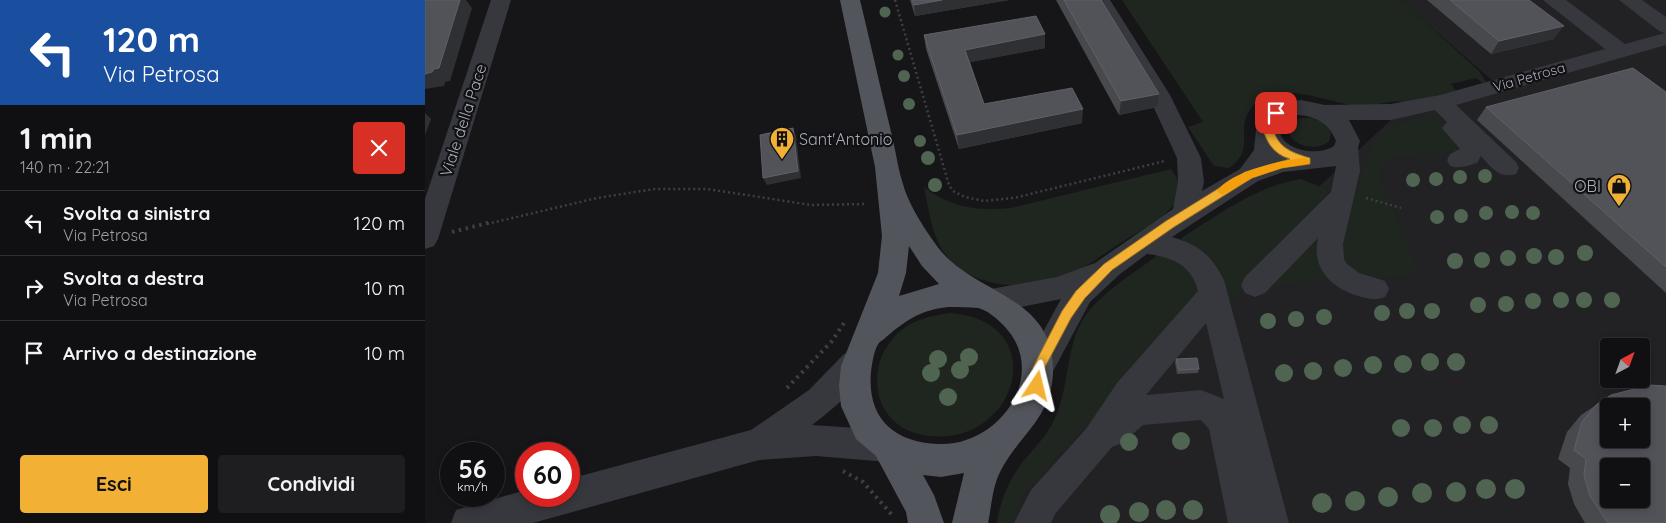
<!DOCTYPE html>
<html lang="it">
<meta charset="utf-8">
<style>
body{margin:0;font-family:Quicksand,sans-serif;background:#1e1e20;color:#f1f3f6;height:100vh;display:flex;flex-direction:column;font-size:19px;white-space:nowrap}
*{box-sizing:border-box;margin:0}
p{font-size:16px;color:#9c9d9f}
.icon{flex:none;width:28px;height:28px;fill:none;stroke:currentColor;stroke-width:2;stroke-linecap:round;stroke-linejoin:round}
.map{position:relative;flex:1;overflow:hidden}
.side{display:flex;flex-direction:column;background:#101012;width:425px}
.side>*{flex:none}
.guide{background:#1a4fa0;color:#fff;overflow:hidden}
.needle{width:32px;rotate:41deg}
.controls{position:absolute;left:1175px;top:338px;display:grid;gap:10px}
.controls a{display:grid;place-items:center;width:50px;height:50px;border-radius:5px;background:#101012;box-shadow:0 2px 8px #0003,0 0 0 1px #303032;font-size:25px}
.speed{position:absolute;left:15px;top:442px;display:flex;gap:10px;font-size:25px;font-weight:700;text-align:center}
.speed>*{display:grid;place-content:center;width:65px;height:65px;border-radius:50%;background:#101012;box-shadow:0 2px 8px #0003,0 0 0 1px #303032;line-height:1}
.speed small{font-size:12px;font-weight:400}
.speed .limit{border:8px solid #d22;background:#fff;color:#111}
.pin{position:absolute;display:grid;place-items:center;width:42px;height:42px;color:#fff;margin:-21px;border-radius:10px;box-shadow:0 2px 8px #0006}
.me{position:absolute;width:55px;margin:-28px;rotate:10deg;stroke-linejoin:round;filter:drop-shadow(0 0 4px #0008)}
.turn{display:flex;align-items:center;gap:18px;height:105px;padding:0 20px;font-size:22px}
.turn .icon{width:65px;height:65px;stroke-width:2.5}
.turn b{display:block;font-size:35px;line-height:42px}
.round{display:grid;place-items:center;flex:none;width:52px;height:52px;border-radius:5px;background:#1e1e20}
.head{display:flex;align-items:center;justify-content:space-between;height:85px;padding:0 20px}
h1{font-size:30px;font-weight:800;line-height:38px}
.action{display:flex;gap:10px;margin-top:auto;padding:10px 20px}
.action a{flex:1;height:58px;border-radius:5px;background:#f2b134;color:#111;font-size:20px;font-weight:800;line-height:58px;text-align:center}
.action a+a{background:#1e1e20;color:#f1f3f6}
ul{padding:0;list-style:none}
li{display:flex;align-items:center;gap:15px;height:65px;padding:0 20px;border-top:1px solid #303032}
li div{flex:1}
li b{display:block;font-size:19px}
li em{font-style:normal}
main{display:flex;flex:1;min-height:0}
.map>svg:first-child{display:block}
.built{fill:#222225;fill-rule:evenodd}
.green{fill:#1e261f}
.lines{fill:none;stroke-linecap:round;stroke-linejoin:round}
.path-far1{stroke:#3d3f44;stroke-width:2.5;stroke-dasharray:2 3;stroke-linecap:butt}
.path{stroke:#3d3f44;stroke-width:4;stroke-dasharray:2.5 4.5;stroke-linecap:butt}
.minor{fill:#37383d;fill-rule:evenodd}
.major{fill:#53555c;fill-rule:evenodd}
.tree{fill:#506452}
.wall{fill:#47494d}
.shaded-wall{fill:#2f3033}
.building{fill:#525359;stroke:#5f6168;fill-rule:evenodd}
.route{fill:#f2b134;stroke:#9d7322}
.slow{fill:#f59e0b}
.labels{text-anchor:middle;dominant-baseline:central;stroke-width:4.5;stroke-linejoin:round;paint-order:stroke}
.far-street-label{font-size:14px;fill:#a8adb8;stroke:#111113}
.street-label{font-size:16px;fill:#a8adb8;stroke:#111113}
.poi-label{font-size:16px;fill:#a8adb8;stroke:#111113;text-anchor:start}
</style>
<main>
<section class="side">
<div class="guide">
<div class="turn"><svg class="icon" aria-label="left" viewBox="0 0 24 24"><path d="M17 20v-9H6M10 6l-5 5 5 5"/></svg><div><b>120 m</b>Via Petrosa</div></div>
</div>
<div class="head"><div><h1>1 min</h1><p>140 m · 22:21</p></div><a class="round" style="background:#d93025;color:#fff"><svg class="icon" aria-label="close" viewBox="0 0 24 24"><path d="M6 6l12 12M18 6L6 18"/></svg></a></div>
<ul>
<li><svg class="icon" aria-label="left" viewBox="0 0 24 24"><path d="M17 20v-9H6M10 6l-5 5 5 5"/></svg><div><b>Svolta a sinistra</b><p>Via Petrosa</p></div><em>120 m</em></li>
<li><svg class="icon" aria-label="right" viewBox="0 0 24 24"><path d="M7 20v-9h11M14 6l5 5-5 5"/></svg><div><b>Svolta a destra</b><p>Via Petrosa</p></div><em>10 m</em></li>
<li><svg class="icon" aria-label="arrive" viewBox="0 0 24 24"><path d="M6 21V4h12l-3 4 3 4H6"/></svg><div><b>Arrivo a destinazione</b></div><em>10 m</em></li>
</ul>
<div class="action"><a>Esci</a><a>Condividi</a></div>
</section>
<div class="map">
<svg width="1241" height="523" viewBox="0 0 1241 523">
<rect width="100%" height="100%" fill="#161618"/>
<!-- built -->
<path class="built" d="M975 0H1241V523H582L590 491 777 295 968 118 1077 89ZM1184 346H1216V379H1184ZM1184 406H1216V439H1184ZM1184 466H1216V499H1184Z"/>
<!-- green -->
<g class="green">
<path d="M697 0H976L1054 71 1061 82 1059 84 1051 78 1026 84 1031 91 981 103C968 98 950 107 935 106 904 104 845 73 823 113 812 133 830 150 804 168L789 166 763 127 778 122Z"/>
<path d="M1002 115 1013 121 1038 147 1033 152 964 157 958 161 953 176 992 268 986 275 940 280 931 277 910 245 951 138 968 126Z"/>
<path d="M876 118C889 117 901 121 906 134L904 141C892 153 864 146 862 127L867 121Z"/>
<path d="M746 169C750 176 756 182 755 190 752 214 715 230 697 242 681 252 652 274 636 279 593 292 534 287 513 242 505 225 503 205 499 187 526 208 553 211 586 208Z"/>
<path d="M875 179 901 189 900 198 808 300 804 316C793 278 794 257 755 239 791 216 832 186 875 179Z"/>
<path d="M901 217 905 279 840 287Z"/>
<path d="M733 255 743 256 768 268 777 295 744 335 598 494 590 512 588 523H572C575 500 586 475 601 458 612 445 623 434 630 418 644 388 641 347 658 319 675 293 708 274 733 255Z"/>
<path d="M524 313C631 320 592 452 498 435 448 426 438 367 472 334 486 320 505 316 524 313Z"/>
</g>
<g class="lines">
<!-- path-far1 -->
<g class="path-far1">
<path d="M470 0 524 185 528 191 540 197 559 201 589 198 740 161"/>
<path d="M941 198 976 208"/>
<path d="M62 224 172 198 230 189H282L386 205 442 204"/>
</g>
<!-- path -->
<g class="path">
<path d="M27 232 67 222"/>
<path d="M362 388 407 341 419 323"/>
<path d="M418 471 438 482 467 515"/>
</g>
<!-- minor -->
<g class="minor">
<path d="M66 0H86L13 239 9 246 0 249V199Z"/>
<path d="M665 0H685L745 95 776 158 779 182 777 191 815 169 829 150 832 120 838 112 852 104 876 100 900 105 966 104 1015 95 1180 49 1118 0H1141L1200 44 1240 33 1234 31 1194 0H1217L1241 17V45L1031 105 1091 162 1094 168 1091 174C1074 179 1067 168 1056 156L1052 163C1042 166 1035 169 1025 166L1022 160 1025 154 1035 149 1017 128 1022 122 1010 110 966 120H924L935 141 933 147 935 171 918 244 919 259 922 264 934 273 960 281 964 289 960 297C950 301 944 299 933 296 907 288 886 269 893 238L840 293 830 297 820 293 816 285 820 277 906 192 911 166 858 172 833 181 747 237C773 244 787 256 799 280L864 523H803L784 429 776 420 718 425 697 443 687 447 630 514 626 523H589L606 490 661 429 692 383 773 291C767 265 747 257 722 254L695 274 665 302 625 377 614 381 603 377 599 367 636 299 566 313 556 309 552 301 556 293 566 289 632 277 670 263 748 209 753 182 752 158 723 95ZM870 115C889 115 904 123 911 141L909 146C891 158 848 149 855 122ZM781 323 799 399 776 390 721 395Z"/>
<path d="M430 350 441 354 445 364C434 388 408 409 387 425L463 430 475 435 480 446 475 457 463 462 391 456 334 460 108 523H26L31 510 101 490V496H144V479L326 430 384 390 419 354Z"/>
</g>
<!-- major -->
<path class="major" d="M415 0H435C446 45 456 91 467 136 471 152 473 169 478 184 483 204 502 233 515 250 552 295 628 296 628 370 628 421 588 438 572 479 567 492 566 509 563 523H527L539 473 516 477 498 475 509 495 519 523H483L481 512 451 456 431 439 416 406 414 386 416 366 453 273 457 236 450 167ZM484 246 497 266 514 284 474 296 481 273ZM523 307C533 307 544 307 553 308 560 309 570 317 575 322 628 370 576 447 513 444 468 442 442 418 446 372 447 364 449 349 454 343 454 342 460 339 460 338 480 321 495 310 523 307Z"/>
</g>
<!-- trees -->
<g class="tree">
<circle cx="460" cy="12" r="5.5"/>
<circle cx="473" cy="55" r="5.5"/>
<circle cx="479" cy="76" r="6"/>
<circle cx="484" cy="104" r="6"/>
<circle cx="495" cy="141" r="6"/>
<circle cx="503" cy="158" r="7"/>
<circle cx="1060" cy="176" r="7"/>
<circle cx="1035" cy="177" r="7"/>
<circle cx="1011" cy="179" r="7"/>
<circle cx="988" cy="180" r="7"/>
<circle cx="510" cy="185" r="7"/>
<circle cx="1087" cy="212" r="7"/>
<circle cx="1061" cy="213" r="7"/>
<circle cx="1108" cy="213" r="7"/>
<circle cx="1036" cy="216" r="7"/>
<circle cx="1012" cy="217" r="7"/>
<circle cx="1160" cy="253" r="8"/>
<circle cx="1109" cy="256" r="8"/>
<circle cx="1131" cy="257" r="8"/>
<circle cx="1083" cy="258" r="8"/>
<circle cx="1057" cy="260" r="8"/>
<circle cx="1030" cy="261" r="8"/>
<circle cx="1136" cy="300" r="8"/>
<circle cx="1159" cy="300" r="8"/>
<circle cx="1187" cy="300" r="8"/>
<circle cx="1108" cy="301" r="8"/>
<circle cx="1081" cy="304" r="8"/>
<circle cx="1053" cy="305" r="8"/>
<circle cx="982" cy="311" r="8"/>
<circle cx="1007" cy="311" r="8"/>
<circle cx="957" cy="313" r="8"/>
<circle cx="899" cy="317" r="8"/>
<circle cx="871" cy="319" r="8"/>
<circle cx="843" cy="321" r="8"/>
<circle cx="544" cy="357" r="9"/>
<circle cx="513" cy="359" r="9"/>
<circle cx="1005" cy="362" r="9"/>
<circle cx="1031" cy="362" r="9"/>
<circle cx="978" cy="364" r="9"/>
<circle cx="948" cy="365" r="9"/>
<circle cx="918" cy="368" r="9"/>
<circle cx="535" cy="370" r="9"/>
<circle cx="888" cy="371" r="9"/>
<circle cx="506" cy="373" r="9"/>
<circle cx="859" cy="373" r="9"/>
<circle cx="523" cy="397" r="9"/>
<circle cx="1037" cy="425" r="9"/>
<circle cx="1064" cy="425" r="9"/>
<circle cx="976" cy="428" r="9"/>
<circle cx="1008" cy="428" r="9"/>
<circle cx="756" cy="441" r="9"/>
<circle cx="704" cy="442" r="9"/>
<circle cx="1061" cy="489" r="10"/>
<circle cx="1090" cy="489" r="10"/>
<circle cx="1031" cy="492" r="10"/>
<circle cx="997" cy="493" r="10"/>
<circle cx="963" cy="497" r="10"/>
<circle cx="930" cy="501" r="10"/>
<circle cx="897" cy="503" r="10"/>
<circle cx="741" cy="510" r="10"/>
<circle cx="768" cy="510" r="10"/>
<circle cx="714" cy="512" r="10"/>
<circle cx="685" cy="515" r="10"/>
</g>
<!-- wall -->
<g class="wall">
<path d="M485 0H584L490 16Z"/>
<path d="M631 0H676L732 107 694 115Z"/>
<path d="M1002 0H1104L1129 39 1066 54Z"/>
<path d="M499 35 620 48 545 62 559 104 657 123 534 149 501 49Z"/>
<path d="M1241 92V293L1052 120 1061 107Z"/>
<path d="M751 359 774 369 773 373 752 374 750 362Z"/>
<path d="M1186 395 1241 523H1160L1149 504 1143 484 1145 468 1133 459 1142 432 1156 415Z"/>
</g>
<!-- shaded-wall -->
<g class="shaded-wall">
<path d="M35 0H41L47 8 25 81 20 82 19 86 0 89V74Z"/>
<path d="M517 0H584L490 16 489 5Z"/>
<path d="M1139 26 1129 39 1066 54 1074 41Z"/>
<path d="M620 34V48L541 63 540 50Z"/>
<path d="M734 94 732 107 694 115 696 101Z"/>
<path d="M658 109 657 123 534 149 532 135Z"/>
<path d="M0 113 6 119 0 135Z"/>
<path d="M368 128 371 136 376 178 342 185 338 178Z"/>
</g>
<!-- building -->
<g class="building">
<path d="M0 0H35L14 68 9 69 7 72 0 74Z"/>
<path d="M487 0H517L489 5Z"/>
<path d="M639 0H676L734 94 696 101Z"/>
<path d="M1025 0H1104L1139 26 1074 41Z"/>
<path d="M611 16 620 34 540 50 559 104 647 88 658 109 532 135 499 35Z"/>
<path d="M1208 68 1241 92V267L1061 107Z"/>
<path d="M368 128 373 171 338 178 335 135Z"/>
<path d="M772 358 774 369 754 370 751 359Z"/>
<path d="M1225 385 1241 386V523H1183L1180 519 1165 496 1159 475 1161 459 1149 450 1157 422 1171 405 1186 395ZM1184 406H1216V439H1184ZM1184 466H1216V499H1184Z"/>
</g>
<!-- route -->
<path class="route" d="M851 110 856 113 847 124C851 147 865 152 885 158V164L857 168 827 178 749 227 687 270 660 298 646 318 620 367 617 391H607L606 386 608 367 637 311 651 291 679 264 741 221 820 172 865 159C848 154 840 141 837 124L848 111Z"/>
<!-- slow -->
<path class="slow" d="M880 158 885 161 883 164 857 168 827 178 797 195 792 191C806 171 856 160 880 158Z"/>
<!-- icons -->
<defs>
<symbol id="building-pin" viewBox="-11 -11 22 30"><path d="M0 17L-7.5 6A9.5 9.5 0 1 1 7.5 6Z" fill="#f2b134" stroke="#111113"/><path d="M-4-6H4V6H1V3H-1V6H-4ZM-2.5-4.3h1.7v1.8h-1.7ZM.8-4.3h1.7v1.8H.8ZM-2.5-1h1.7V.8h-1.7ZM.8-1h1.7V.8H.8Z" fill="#111"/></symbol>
<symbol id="shop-pin" viewBox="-11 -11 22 30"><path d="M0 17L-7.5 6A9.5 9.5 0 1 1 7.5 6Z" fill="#f2b134" stroke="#111113"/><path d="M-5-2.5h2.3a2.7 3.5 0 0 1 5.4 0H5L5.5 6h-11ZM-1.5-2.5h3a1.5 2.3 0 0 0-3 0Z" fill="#111"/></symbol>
</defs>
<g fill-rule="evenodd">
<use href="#building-pin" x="343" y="125" width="28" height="38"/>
<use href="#shop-pin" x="1180" y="172" width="28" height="38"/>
</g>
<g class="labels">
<!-- far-street labels -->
<g class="far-street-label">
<text transform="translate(1104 77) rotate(-16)">Via Petrosa</text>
</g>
<!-- street labels -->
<g class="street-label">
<text transform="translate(38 120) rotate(-72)">Viale della Pace</text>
</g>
<!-- poi labels -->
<g class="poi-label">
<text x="374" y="139">Sant'Antonio</text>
<text x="1176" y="186" text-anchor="end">OBI</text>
</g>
</g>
</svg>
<div class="controls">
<a><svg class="needle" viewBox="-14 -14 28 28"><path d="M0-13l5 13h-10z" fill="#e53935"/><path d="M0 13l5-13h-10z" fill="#9c9d9f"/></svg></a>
<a>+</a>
<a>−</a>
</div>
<div class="speed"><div>56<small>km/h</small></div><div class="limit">60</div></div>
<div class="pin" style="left:851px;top:113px;background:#d93025"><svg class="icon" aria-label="arrive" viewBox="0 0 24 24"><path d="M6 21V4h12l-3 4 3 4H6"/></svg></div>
<svg class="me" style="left:612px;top:386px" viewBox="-20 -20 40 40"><path d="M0-17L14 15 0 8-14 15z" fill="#f2b134" stroke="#fff" stroke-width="4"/></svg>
</div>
</main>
